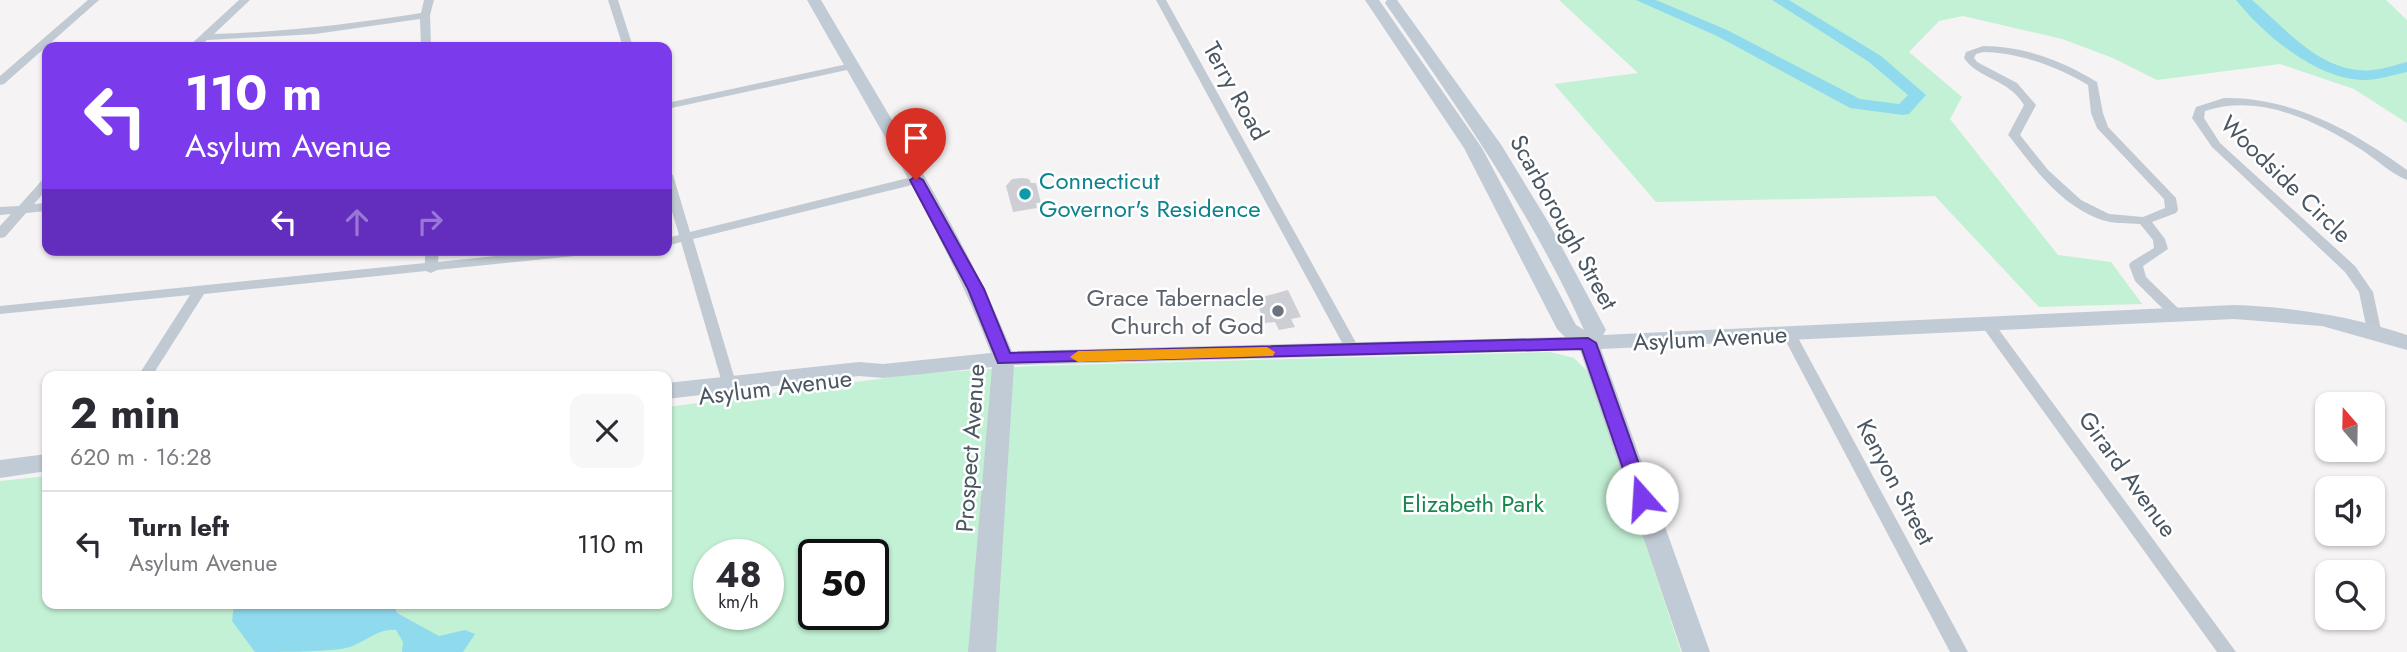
<!DOCTYPE html>
<meta charset="utf-8">
<style>
body{margin:0;font-family:Jost,sans-serif;background:#f7f7f7;color:#2b2b33;height:100vh;display:flex;flex-direction:column;font-size:26px;white-space:nowrap}
*{box-sizing:border-box;margin:0}
p{font-size:23px;color:#7c7c81}
.icon{flex:none;width:38px;height:38px;fill:none;stroke:currentColor;stroke-width:2;stroke-linecap:round;stroke-linejoin:round}
.map{position:relative;flex:1;overflow:hidden}
.panel{position:absolute;left:42px;top:371px;width:630px;height:238px;display:flex;flex-direction:column;background:#fff;border-radius:14px;box-shadow:0 2px 5px #0004}
.panel>*{flex:none}
.hud{position:absolute;left:42px;top:42px;width:630px;height:214px;border-radius:14px;box-shadow:0 2px 5px #0004;background:#7c3aed;color:#fff;overflow:hidden}
.needle{width:46px;rotate:340deg}
.controls{position:absolute;left:2315px;top:392px;display:grid;gap:14px}
.controls a{display:grid;place-items:center;width:70px;height:70px;border-radius:14px;background:#fff;box-shadow:0 2px 5px #0004;font-size:35px}
.speed{position:absolute;left:693px;top:539px;display:flex;gap:14px;font-size:35px;font-weight:700;text-align:center}
.speed>*{display:grid;place-content:center;width:91px;height:91px;border-radius:50%;background:#fff;box-shadow:0 2px 5px #0004;line-height:1}
.speed small{font-size:18px;font-weight:400}
.speed .limit{border:4px solid #111;border-radius:10px;background:#fff;color:#111}
.pin{position:absolute;display:grid;place-items:center;width:60px;height:60px;color:#fff;margin:-72px -30px;border-radius:50% 50% 50% 0;rotate:-45deg;box-shadow:0 0 7px #0007}
.pin .icon{rotate:45deg}
.me{position:absolute;width:77px;margin:-38px;rotate:341deg;stroke-linejoin:round;filter:drop-shadow(0 0 5px #0008)}
.turn{display:flex;align-items:center;gap:24px;height:147px;padding:0 28px;font-size:32px}
.turn .icon{width:91px;height:91px;stroke-width:2.5}
.turn b{display:block;font-size:49px;line-height:60px}
.lanes{display:flex;align-items:center;height:66px;padding:0 28px;background:#0003;justify-content:center;gap:35px;direction:ltr}
.lanes .off{opacity:.35}
.round{display:grid;place-items:center;flex:none;width:74px;height:74px;border-radius:14px;background:#f7f7f7}
.overview{display:flex;align-items:center;justify-content:space-between;height:119px;padding:0 28px}
h1{font-size:42px;font-weight:700;line-height:52px}
ul{padding:0;list-style:none}
li{display:flex;align-items:center;gap:21px;height:105px;padding:0 28px;border-top:2px solid #e1e1e2}
li div{flex:1}
li b{display:block;font-size:26px}
li em{font-style:normal}
.map>svg:first-child{display:block}
.green{fill:#c3f1d5;fill-rule:evenodd}
.water{fill:#90daee}
.lines{fill:none;stroke-linecap:round;stroke-linejoin:round}
.river{fill:#90daee;fill-rule:evenodd}
.building{fill:#cdcfd5}
.minor{fill:#c1cad2;fill-rule:evenodd}
.secondary{fill:#c1cbd6;fill-rule:evenodd}
.route{fill:#7c3aed;stroke:#51269a;stroke-width:2}
.slow{fill:#f59e0b}
.culture-dot{fill:#0f9aa8;stroke:#fff;stroke-width:2.5}
.worship-dot{fill:#6b7280;stroke:#fff;stroke-width:2.5}
.labels{text-anchor:middle;dominant-baseline:central;stroke-width:5;stroke-linejoin:round;paint-order:stroke}
.street-label{font-size:24px;fill:#4a5661;stroke:#fff}
.culture-label{font-size:24px;fill:#0d838f;stroke:#fff;text-anchor:start}
.worship-label{font-size:24px;fill:#5b616d;stroke:#fff;text-anchor:end}
.park-label{font-size:24px;fill:#17864f;stroke:#fff}
</style>
<div class="map">
<svg width="2407" height="652" viewBox="0 0 2407 652">
<rect width="100%" height="100%" fill="#f5f3f3"/>
<!-- green -->
<g class="green">
<path d="M1559 0H2386L2407 20V123L2354 89 2280 64 2157 80 2113 58 2062 39 1963 16 1939 21 1909 52 1962 97 1950 119 2058 255 2111 262 2142 304 2039 307 1935 196 1656 202 1554 84 1638 73Z"/>
<path d="M1550 352 1574 358 1590 374 1681 652H0V481L47 476V604H667V407L916 374 1032 366ZM709 555H768V614H709ZM814 555H873V614H814Z"/>
</g>
<!-- water -->
<path class="water" d="M234 604H393L397 613 439 636 465 630 475 634 463 652H402L403 642 396 630C375 628 362 647 341 649 313 652 283 652 255 652L232 621Z"/>
<g class="lines">
<!-- river -->
<g class="river">
<path d="M1636 0H1656L1727 30 1860 99 1899 104 1908 95 1869 62 1772 0H1789L1881 56 1926 95 1909 114 1903 115 1850 108 1717 36Z"/>
<path d="M2236 0H2252C2284 27 2315 66 2359 70 2375 72 2392 66 2407 62V72C2393 75 2378 80 2364 80 2317 80 2263 34 2236 0Z"/>
</g>
</g>
<!-- building -->
<g class="building">
<path d="M1022 178 1029 179 1031 183H1036L1041 203H1036L1037 208 1013 212 1006 186 1012 179Z"/>
<path d="M1288 290 1301 317 1291 319 1295 327 1279 330 1275 322 1265 323 1255 299Z"/>
</g>
<g class="lines">
<!-- minor -->
<g class="minor">
<path d="M88 0H99L4 84 0 85V76Z"/>
<path d="M239 0H250L214 34C283 32 352 24 421 13L424 0H434L430 15 431 47H421L420 19 315 34 207 40 199 47H188Z"/>
<path d="M608 0H618L633 47H623Z"/>
<path d="M1156 0H1166L1360 350 1358 353 1353 355 1346 350Z"/>
<path d="M1983 46C2023 46 2063 61 2097 82L2103 113 2108 127 2176 198 2178 210 2176 213 2152 222 2165 239 2168 249 2143 266 2146 277 2182 312 2184 315 2182 318H2172L2135 281 2129 265 2131 262 2154 248 2153 240 2140 224C2128 223 2114 224 2102 220 2062 206 2035 170 2010 137L2008 135 2024 105C2009 79 1978 79 1964 58L1966 52ZM1983 52C2020 53 2056 66 2088 85L2091 113 2097 128 2164 199 2165 208 2143 217 2109 214 2081 200 2048 170 2020 135 2036 105 2017 83 1977 62 1974 58 1976 54Z"/>
<path d="M852 63 857 66 856 68 667 109V103Z"/>
<path d="M2224 98C2292 97 2353 131 2407 170V180C2391 174 2376 159 2362 150 2316 121 2260 93 2205 111L2204 118 2220 143 2355 266 2373 292 2381 330 2379 333 2374 335 2367 330 2359 292 2345 272 2212 147 2192 118 2196 107Z"/>
<path d="M667 171 673 175 690 232 916 176 922 180 920 183 693 239 739 393 732 398 725 393 681 242 667 246V238L679 235 667 195Z"/>
<path d="M47 178V189L34 204 47 203V211L26 213 5 237 0 238V226L11 214 0 215V207L19 206 43 179Z"/>
<path d="M425 250H439L438 262 553 250H601L595 254 437 270 431 273 426 271 204 294 152 376H138L190 295 0 314V306L425 263Z"/>
<path d="M1989 322 1994 323 2236 652H2217L1984 329 1982 326 1984 323Z"/>
<path d="M1789 329 1796 334 1968 652H1950L1782 334Z"/>
</g>
<!-- secondary -->
<g class="secondary">
<path d="M807 0H821C888 115 961 228 1012 351L1565 337 1557 329 1464 148 1365 0H1379L1482 148 1576 325 1584 330C1532 213 1458 108 1385 3L1387 0H1397L1502 146 1550 225 1606 330 1603 335 2234 305C2293 307 2351 316 2407 335V350L2322 326 2234 319 1601 349 1710 652H1682L1580 350 1014 365 996 652H968L992 367 883 378 859 376 667 399V383L859 362 883 364 991 353C943 229 872 116 807 0Z"/>
<path d="M47 454V471L0 478V460Z"/>
</g>
</g>
<!-- route -->
<path class="route" d="M916 176 923 180 984 289 1010 353 1588 338 1596 343 1651 498 1642 505 1633 498 1582 349 998 363 968 289 910 180Z"/>
<!-- slow -->
<path class="slow" d="M1267 347 1275 352 1273 356 1078 362 1070 357 1078 351Z"/>
<!-- markers -->
<circle class="culture-dot" cx="1025" cy="194" r="7"/>
<circle class="worship-dot" cx="1278" cy="311" r="7"/>
<g class="labels">
<!-- street labels -->
<g class="street-label">
<text transform="translate(1236 91) rotate(61)">Terry Road</text>
<text transform="translate(2286 179) rotate(44)">Woodside Circle</text>
<text transform="translate(1564 222) rotate(61)">Scarborough Street</text>
<text transform="translate(1710 338) rotate(-3)">Asylum Avenue</text>
<text transform="translate(775 387) rotate(-7)">Asylum Avenue</text>
<text transform="translate(970 448) rotate(-86)">Prospect Avenue</text>
<text transform="translate(2128 474) rotate(54)">Girard Avenue</text>
<text transform="translate(1896 482) rotate(62)">Kenyon Street</text>
</g>
<!-- culture labels -->
<g class="culture-label">
<text x="1039" y="180">Connecticut<tspan x="1039" dy="28">Governor's Residence</tspan></text>
</g>
<!-- worship labels -->
<g class="worship-label">
<text x="1264" y="297">Grace Tabernacle<tspan x="1264" dy="28">Church of God</tspan></text>
</g>
<!-- park labels -->
<g class="park-label">
<text x="1473" y="503">Elizabeth Park</text>
</g>
</g>
</svg>
<div class="controls">
<a><svg class="needle" viewBox="-14 -14 28 28"><path d="M0-13l5 13h-10z" fill="#e53935"/><path d="M0 13l5-13h-10z" fill="#7c7c81"/></svg></a>
<a><svg class="icon" aria-label="sound" viewBox="0 0 24 24"><path d="M4 9h4l5-4v14l-5-4H4zM17 9q2 3 0 6"/></svg></a>
<a><svg class="icon" aria-label="search" viewBox="0 0 24 24"><circle cx="10" cy="10" r="6"/><path d="M15 15l6 6"/></svg></a>
</div>
<div class="speed"><div>48<small>km/h</small></div><div class="limit">50</div></div>
<div class="pin" style="left:916px;top:180px;background:#d93025"><svg class="icon" aria-label="arrive" viewBox="0 0 24 24"><path d="M6 21V4h12l-3 4 3 4H6"/></svg></div>
<svg class="me" style="left:1642px;top:498px" viewBox="-20 -20 40 40"><circle r="19" fill="#fff"/><path d="M0-13L10 11 0 6-10 11z" fill="#7c3aed"/></svg>
<div class="hud">
<div class="turn"><svg class="icon" aria-label="left" viewBox="0 0 24 24"><path d="M17 20v-9H6M10 6l-5 5 5 5"/></svg><div><b>110 m</b>Asylum Avenue</div></div>
<div class="lanes"><svg class="icon" aria-label="left" viewBox="0 0 24 24"><path d="M17 20v-9H6M10 6l-5 5 5 5"/></svg><svg class="icon off" aria-label="ahead" viewBox="0 0 24 24"><path d="M12 20V5M6 11l6-6 6 6"/></svg><svg class="icon off" aria-label="right" viewBox="0 0 24 24"><path d="M7 20v-9h11M14 6l5 5-5 5"/></svg></div>
</div>
<section class="panel">
<div class="overview"><div><h1>2 min</h1><p>620 m · 16:28</p></div><a class="round"><svg class="icon" aria-label="close" viewBox="0 0 24 24"><path d="M6 6l12 12M18 6L6 18"/></svg></a></div>
<ul>
<li><svg class="icon" aria-label="left" viewBox="0 0 24 24"><path d="M17 20v-9H6M10 6l-5 5 5 5"/></svg><div><b>Turn left</b><p>Asylum Avenue</p></div><em>110 m</em></li>
</ul>
</section>
</div>
